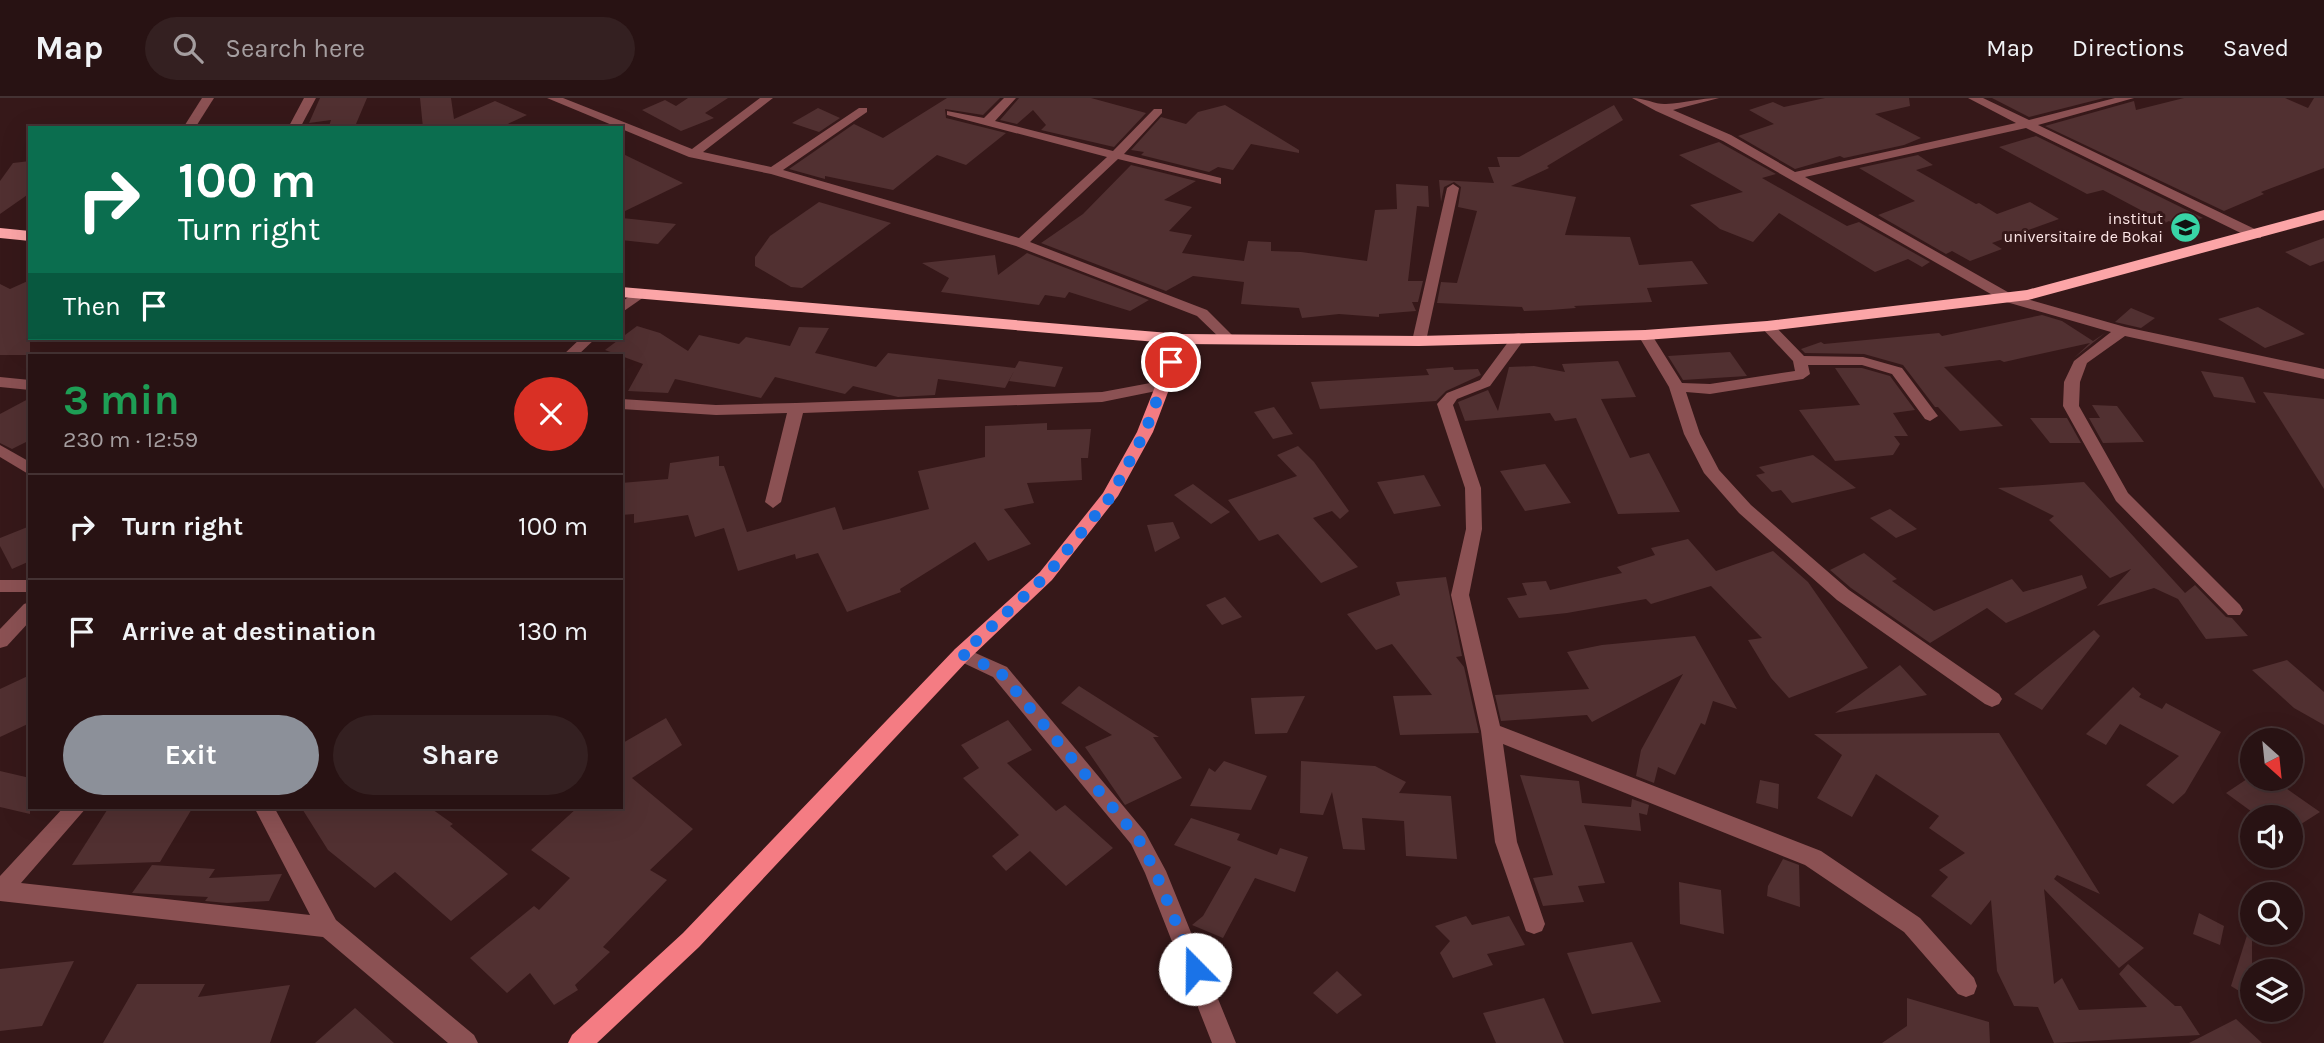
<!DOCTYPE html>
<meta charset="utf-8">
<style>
body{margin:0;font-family:Karla,sans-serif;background:#342021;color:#f1f3f6;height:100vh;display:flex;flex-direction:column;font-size:26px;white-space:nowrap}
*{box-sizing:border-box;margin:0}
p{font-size:23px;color:#a59ea0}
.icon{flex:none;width:38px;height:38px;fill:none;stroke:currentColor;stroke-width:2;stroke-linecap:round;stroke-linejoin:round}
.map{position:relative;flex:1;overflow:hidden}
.details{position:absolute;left:28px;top:256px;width:595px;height:455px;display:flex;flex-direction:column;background:#281213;border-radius:0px;box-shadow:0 7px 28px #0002,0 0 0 2px #443233}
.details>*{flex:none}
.banner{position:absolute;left:28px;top:28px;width:595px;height:214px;border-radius:0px;box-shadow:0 7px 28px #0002,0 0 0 2px #443233;background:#0b6e4f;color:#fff;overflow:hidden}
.needle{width:46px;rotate:153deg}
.tools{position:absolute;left:2240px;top:630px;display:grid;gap:14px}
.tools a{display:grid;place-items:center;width:63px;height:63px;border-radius:50%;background:#281213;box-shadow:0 7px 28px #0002,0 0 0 2px #443233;font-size:35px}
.pin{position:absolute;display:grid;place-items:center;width:60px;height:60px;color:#fff;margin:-30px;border:4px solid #fff;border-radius:50%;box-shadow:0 2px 7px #0007}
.me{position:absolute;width:77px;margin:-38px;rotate:338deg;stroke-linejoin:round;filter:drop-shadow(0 0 5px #0008)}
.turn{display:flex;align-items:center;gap:24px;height:147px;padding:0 35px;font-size:32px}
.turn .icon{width:91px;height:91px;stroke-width:2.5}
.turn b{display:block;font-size:49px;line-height:60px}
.then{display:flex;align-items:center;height:66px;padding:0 35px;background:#0003;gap:14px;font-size:26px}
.round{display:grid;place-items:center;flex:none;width:74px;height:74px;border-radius:37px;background:#342021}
.headline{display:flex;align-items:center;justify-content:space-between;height:119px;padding:0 35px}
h1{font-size:42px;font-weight:700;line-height:52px;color:#1e9e55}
.cta{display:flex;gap:14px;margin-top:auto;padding:14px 35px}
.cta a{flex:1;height:80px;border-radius:42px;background:#8c9099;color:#fff;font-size:28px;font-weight:700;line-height:80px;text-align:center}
.cta a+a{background:#342021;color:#f1f3f6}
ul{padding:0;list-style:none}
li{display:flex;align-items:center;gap:21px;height:105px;padding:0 35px;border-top:2px solid #443233}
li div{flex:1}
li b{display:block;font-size:26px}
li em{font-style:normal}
header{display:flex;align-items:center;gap:42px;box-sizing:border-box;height:98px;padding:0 35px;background:#281213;border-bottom:2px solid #443233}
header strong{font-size:33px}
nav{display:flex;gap:38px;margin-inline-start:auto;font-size:24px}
.search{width:490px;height:63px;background:#342021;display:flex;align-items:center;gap:18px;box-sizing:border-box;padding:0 24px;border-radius:38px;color:#a59ea0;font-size:26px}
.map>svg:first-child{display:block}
.building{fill:#513031}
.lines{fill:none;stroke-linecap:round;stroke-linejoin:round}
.minor{fill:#8b5153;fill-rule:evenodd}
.major{fill:#f47c83;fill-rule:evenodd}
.highway{fill:#fca5a7;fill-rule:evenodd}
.route{stroke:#1a73e8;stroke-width:12;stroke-dasharray:0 21.6}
.labels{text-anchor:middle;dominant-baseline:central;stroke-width:6;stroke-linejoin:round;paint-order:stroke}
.far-poi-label{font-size:16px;fill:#fbe5e5;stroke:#361819;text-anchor:end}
</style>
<header>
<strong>Map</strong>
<div class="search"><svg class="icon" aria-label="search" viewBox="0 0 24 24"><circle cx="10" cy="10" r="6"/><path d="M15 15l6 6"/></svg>Search here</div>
<nav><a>Map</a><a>Directions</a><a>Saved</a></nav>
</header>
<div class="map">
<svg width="2324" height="945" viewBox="0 0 2324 945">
<rect width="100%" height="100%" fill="#361819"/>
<!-- building -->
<g class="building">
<path d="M320 0H367L356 26 329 28 331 22 309 25Z"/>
<path d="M420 0H451L454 21 495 3 527 17 499 30H423Z"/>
<path d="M688 0H728L705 15 714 20 681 33 642 12 665 2 676 8Z"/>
<path d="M947 0H1000L983 17 945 11 946 20 1006 35 966 67 937 57 893 92 825 78V81L789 71 854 26 883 40Z"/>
<path d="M1019 0H1091L1146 15 1114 49 1041 32 1046 27 1033 12 1017 26 1000 22Z"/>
<path d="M1825 0H1909L1910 8 1875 16 1921 40 1904 47 1844 60 1840 58 1795 71 1738 38 1774 26 1749 12 1773 4 1784 9Z"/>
<path d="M1992 0H2104L2029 19Z"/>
<path d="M2184 0H2285L2308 10 2314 0H2324V70L2261 94 2264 96 2224 113 2045 28 2134 3 2136 12Z"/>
<path d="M1225 7 1299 52V55L1251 46 1233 72 1218 69 1209 74 1141 57 1144 54 1131 52 1161 19 1186 26 1198 14Z"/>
<path d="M1614 7 1623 22 1547 68 1549 70 1511 88 1576 99 1565 137 1630 139 1639 167 1692 163 1708 186 1647 190 1652 204 1574 208 1576 210 1550 212 1524 213 1522 209 1437 205 1441 184 1457 185 1477 113 1458 109 1461 89 1454 84 1444 89 1441 104 1439 82 1494 85 1488 69H1500L1497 59H1519Z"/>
<path d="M818 10 840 20 819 34 792 25Z"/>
<path d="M2036 38 2203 120 2175 127 2169 123 2165 125 2103 92 2087 96 1999 49Z"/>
<path d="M1719 44 1776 76 1762 80 1847 128 1859 124 1930 164 1922 169 1908 161 1875 174 1779 115 1753 144 1720 131 1690 107 1743 94 1679 57Z"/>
<path d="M621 55 683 85 621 115Z"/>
<path d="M1918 57 1933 67 1916 72 1976 106 1979 105 1997 116 2030 104 2059 121 1992 145 2002 151 1970 163 1952 153 1946 156 1878 117 1915 103 1859 70Z"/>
<path d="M30 63V95L0 116V83L13 65Z"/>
<path d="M1131 67 1196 83 1164 102 1192 109 1169 133 1192 137 1182 155 1244 163 1248 143 1271 144V153L1301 154 1367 163 1375 112 1397 111 1396 86 1428 88 1429 109 1417 108 1408 183H1423L1418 204H1412L1416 213 1379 216V219L1339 216 1302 220 1299 210 1241 206 1244 184 1193 178 1166 193 1041 145 1083 116Z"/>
<path d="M819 104 891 125 802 190 791 189 755 168V159L770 138Z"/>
<path d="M621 120 632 121 676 126 658 146 621 142Z"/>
<path d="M2324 140V163L2310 168 2285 154Z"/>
<path d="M1027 155 1149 202 1130 213 1069 194 1065 200 1045 197 1039 207 941 194 949 180 922 165 995 157 998 177Z"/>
<path d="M30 182V257H0V186L10 191Z"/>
<path d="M2258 209 2305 236 2265 250 2218 221Z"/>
<path d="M2131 210 2155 220 2141 230 2115 224Z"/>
<path d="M2042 217 2062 223 2093 243 2105 235 2074 260 2090 245 2004 264 2000 262 1944 269 2003 328 1960 333 1938 309H1935L1903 267 1864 256 1805 255 1801 251 1821 244 1824 246 1939 235 1942 238Z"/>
<path d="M637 228 660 235 688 253 699 237 739 246 746 239 790 248 799 229 829 230 815 255 876 269 888 255 1015 270 1019 263 1063 269 1055 289 1009 283 1014 273 1005 290 938 281 935 297 898 299 853 288 845 296 775 279 761 300 675 281 668 295 628 293 643 266 605 252Z"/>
<path d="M1730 254 1747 278 1683 282 1668 258Z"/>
<path d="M1618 263 1636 299 1601 301 1630 360 1649 355 1680 414 1618 416 1576 320 1555 323 1550 315 1465 323 1458 304 1488 292 1498 313 1509 269 1534 268 1565 274 1562 266Z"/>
<path d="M1453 269 1454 272 1478 271 1481 277 1446 293 1436 303 1320 311 1311 284 1429 277 1426 271Z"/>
<path d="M1835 270H1862L1890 278 1915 312 1893 315 1908 338H1894L1900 346 1893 357 1835 363 1799 312 1860 307Z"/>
<path d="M2201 273 2243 279 2256 305 2214 299Z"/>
<path d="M2263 294 2324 301V391Z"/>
<path d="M30 300V342L12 351 0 345V316Z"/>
<path d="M2092 307 2117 308 2144 344 2103 345 2089 320H2100Z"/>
<path d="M1274 309 1293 336 1273 341 1254 314Z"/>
<path d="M2030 320H2067L2081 345H2050Z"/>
<path d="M1047 325V332L1091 331 1088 360H1081L1082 382 1027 385 1034 405 1004 411 1031 446 988 463 975 444 900 491 901 494 847 514 818 455 796 461 795 456 738 473 724 430 695 439 688 417 634 425V416L621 417V385L668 381 670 365 719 358V368H724L747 434 835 409 843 432 929 411 918 373 985 359V328Z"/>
<path d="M1298 348 1314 364 1349 413 1340 421 1332 413 1313 420 1358 469 1321 485 1278 436 1259 443 1228 402 1297 378 1277 357Z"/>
<path d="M1813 357 1856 390 1792 405 1781 392 1772 394 1756 377 1765 375 1759 369Z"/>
<path d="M1545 366 1571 405 1525 413 1500 373Z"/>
<path d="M1424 377 1441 408 1394 416 1377 384Z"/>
<path d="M2084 384 2185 495 2195 487 2226 519 2232 520 2248 538 2206 541 2178 501 2154 490 2097 508 2131 471 2110 480 2049 422 2054 418 1998 390Z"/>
<path d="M1193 386 1230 414 1211 426 1174 397Z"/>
<path d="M1890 411 1917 431 1896 440 1870 420Z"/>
<path d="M1173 424 1180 440 1155 454 1147 427Z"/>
<path d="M30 428V463L12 471 0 448V440Z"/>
<path d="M1688 441 1716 473 1773 453 1808 484 1868 570 1789 600 1771 580 1748 542 1762 540 1711 488 1651 506 1646 501 1567 515 1519 520 1507 500 1527 497 1522 485 1546 483 1550 492 1622 475 1617 469 1655 457 1651 450Z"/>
<path d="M1864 455 1897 481 1892 483 1934 513 2012 481 2023 494 2082 477 2087 490 2006 525 1987 510 1930 545 1851 490 1830 472Z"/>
<path d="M1446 479 1462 558 1456 559 1464 569 1479 635 1400 637 1393 598 1432 597 1392 546 1376 552 1347 516 1400 497 1396 484Z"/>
<path d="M1225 499 1242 519 1222 527 1206 507Z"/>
<path d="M2094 532 2100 538 2042 612 2014 596Z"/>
<path d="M1695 538 1737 611 1713 603 1705 627 1701 625 1675 677 1658 669 1654 685 1636 678 1641 652 1683 576 1592 624 1587 617 1501 623 1495 597 1589 591 1567 554 1602 547Z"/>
<path d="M2287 562 2324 594V627L2294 610 2252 572Z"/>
<path d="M1900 567 1927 597 1835 615Z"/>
<path d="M30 577V625L0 639V591Z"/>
<path d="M1079 588 1159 639H1153L1182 680 1125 707 1085 649 1112 637 1061 605Z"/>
<path d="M2133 589 2141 596 2139 599 2162 611 2166 605 2221 634 2185 695 2173 706 2146 687 2179 658 2120 626 2106 647 2086 636Z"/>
<path d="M1305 598 1287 635 1255 636 1251 600Z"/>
<path d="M666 620 682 647 632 680 693 731 650 772 667 782 603 849 610 854 575 887 578 892 554 907 530 875 507 895 470 860 534 808 539 812 570 780 531 752 578 709H621V646Z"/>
<path d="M1008 622 1032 652 1007 665 1056 713 1065 707 1113 750 1066 788 1030 753 1006 773 992 758 1019 737 963 680 979 670 961 647Z"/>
<path d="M1999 635 2100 796 2057 777 2054 781 2144 850 2119 870 2044 791 2054 886 2062 880 2079 912 2147 909 2119 876 2128 866 2175 908H2181L2200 937 2054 945 2038 909 2014 908 1997 873 1991 802 1971 827 1931 798 1948 779 1939 772 1965 755 1929 730 1939 718 1876 676 1852 719 1817 700 1842 657 1814 636Z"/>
<path d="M1224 663 1267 678 1251 712 1190 708 1209 670 1215 674Z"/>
<path d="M1301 663 1375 668 1406 684 1399 695 1451 698 1457 761 1406 758 1404 723 1362 720 1365 752 1343 751 1332 694 1323 717 1300 715Z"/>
<path d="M0 673 30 680V716L0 709Z"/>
<path d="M1520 677 1579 683 1582 705 1631 709 1632 701 1649 707 1647 717 1639 715 1641 733 1584 727 1605 785 1578 788 1584 804 1543 808 1533 780 1553 777Z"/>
<path d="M2247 681H2273L2320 714 2298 728 2271 707 2259 719 2226 695Z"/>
<path d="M1760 682 1779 686 1778 711 1756 705Z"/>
<path d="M109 709H193L160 764 72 767Z"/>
<path d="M301 709H429L453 726 450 728 508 776 451 823 395 774 375 790 328 752Z"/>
<path d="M1191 720 1240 736 1237 742 1277 757 1280 750 1308 759 1295 794 1255 780 1223 840 1192 827 1203 818 1231 769 1174 747Z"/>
<path d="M1783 761 1799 767 1800 809 1767 798 1768 788Z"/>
<path d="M152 767 215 771 209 780 282 776 269 803 227 805 205 803 208 799 132 795Z"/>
<path d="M1679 784 1721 792 1724 836 1680 826Z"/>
<path d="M2199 815 2224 828 2220 847 2193 836Z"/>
<path d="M1466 818 1472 827 1509 818 1525 847 1487 856 1493 867 1453 880 1440 855 1450 843 1435 828Z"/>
<path d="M2248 834 2252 835V901L2231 888Z"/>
<path d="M1632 844 1661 904 1592 916 1567 855Z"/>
<path d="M74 863 42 928 0 933V871Z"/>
<path d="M1337 873 1362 897 1337 916 1313 895Z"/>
<path d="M137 886H205L198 899 290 887 270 945H103Z"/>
<path d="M1544 900 1564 945H1496L1483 915Z"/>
<path d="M1907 900 1989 924 1990 945H1882L1907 928Z"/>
<path d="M355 910 394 945H315Z"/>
<path d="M2236 921 2262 945H2189Z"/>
</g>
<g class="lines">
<!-- minor -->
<g class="minor">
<path d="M202 0H214L195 30H183Z"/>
<path d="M304 0H316L300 30H288Z"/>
<path d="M547 0H563L692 51 760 0H773L703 54 771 69 859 10H867V14L783 72 1019 140 1107 59 947 17V13L984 20 1004 0H1016L995 23 1113 53 1154 11H1162V15L1124 56 1221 80V86L1118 61 1030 144 1207 212 1237 242 1230 246 1225 245 1197 218 1016 148 771 76 689 59Z"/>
<path d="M1632 0C1645 0 1657 7 1666 6 1684 5 1700 0 1719 0L1673 12 1731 37 1795 74 2016 25 1968 0H1983L2029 22 2115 0H2134L2038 27 2261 134V140H2251L2026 30 1805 79 2013 197 2125 229 2324 271V281L2125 238 2087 265 2080 284 2079 308 2128 395 2240 507 2243 512 2240 517H2228L2116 403 2063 308 2064 284 2074 263 2111 234 2003 203 1723 43 1656 13Z"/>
<path d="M1453 86 1459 90 1426 243 1419 247 1412 243 1447 90Z"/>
<path d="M639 192 646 196 644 199 621 215V204Z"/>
<path d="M1767 224 1772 225 1804 258 1863 259 1902 270 1938 318 1930 323 1925 321 1892 276 1862 267H1808L1810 276 1803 281 1710 296 1686 294 1700 336 1719 372 1751 407 1849 492 1999 596 2002 601 1999 606 1992 609 1985 606 1837 502 1739 415 1704 375 1684 336 1669 289 1638 237 1640 234H1650L1682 285 1710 286 1795 273 1793 263 1760 228Z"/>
<path d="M1519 235 1526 239 1490 288 1457 301 1453 307 1481 390 1482 431 1469 497 1500 628 1821 753 1920 820 1974 880 1977 888 1974 896 1966 899 1958 896 1904 834 1805 767 1503 646 1517 744 1545 826 1542 833 1534 836 1526 833 1495 744 1481 633 1451 497 1466 431 1465 390 1437 306 1447 295 1480 282 1514 236Z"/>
<path d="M581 240H596L578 257H563Z"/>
<path d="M0 279 30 282V292L0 289Z"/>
<path d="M1161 283 1166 285 1169 288 1166 291 1102 304 803 315 781 404 773 410 765 404 787 315 716 317 621 311V301L716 307 796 305 1102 294Z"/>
<path d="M0 347 30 364V377L0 359Z"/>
<rect x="0" y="482" width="30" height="12"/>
<path d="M30 504V523L7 548 0 550V531L24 506Z"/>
<path d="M962 549 1007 569 1145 734 1166 773 1236 945H1212L1145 775 1131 746 993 579 955 561 953 556 955 551Z"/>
<path d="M64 709H87L21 785 310 817 254 709H274L336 822 474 937 478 945H448L323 839 0 803V778Z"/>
</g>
<!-- major -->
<path class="major" d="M1181 237 1188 241 1153 334 1118 398 1052 482 969 561 699 849 597 945H568L572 937 683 835 955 551 1040 474 1103 395 1137 334 1174 241Z"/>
<!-- highway -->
<g class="highway">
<path d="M2324 112V122L2028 202 1767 233 1645 242 1419 248 1181 246 621 199V189L1181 236 1419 238 1645 232 1767 223 2027 192Z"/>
<path d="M0 130 30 133V143L0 140Z"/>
</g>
</g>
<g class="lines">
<!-- route -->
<path class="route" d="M1171 264 1145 334 1111 398 1046 478 962 556 1000 574 1138 740 1155 773 1195 871"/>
</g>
<!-- icons -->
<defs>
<symbol id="university-disc" viewBox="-11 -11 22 22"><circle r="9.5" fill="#38d4a6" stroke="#361819"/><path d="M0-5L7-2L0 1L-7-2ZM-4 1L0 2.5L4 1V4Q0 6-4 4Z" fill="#111"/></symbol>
</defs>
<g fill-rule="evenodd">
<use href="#university-disc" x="2168" y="112" width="35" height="35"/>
</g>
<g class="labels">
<!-- far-poi labels -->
<g class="far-poi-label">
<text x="2163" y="120">institut<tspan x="2163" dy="18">universitaire de Bokai</tspan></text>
</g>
</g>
</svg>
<div class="tools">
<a><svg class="needle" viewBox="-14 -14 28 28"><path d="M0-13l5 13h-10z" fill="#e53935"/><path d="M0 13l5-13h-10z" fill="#a59ea0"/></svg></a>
<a><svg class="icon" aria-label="sound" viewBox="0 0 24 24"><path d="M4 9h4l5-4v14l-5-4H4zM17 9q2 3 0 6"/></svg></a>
<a><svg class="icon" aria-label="search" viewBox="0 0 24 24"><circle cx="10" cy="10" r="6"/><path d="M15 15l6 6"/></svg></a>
<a><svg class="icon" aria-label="layers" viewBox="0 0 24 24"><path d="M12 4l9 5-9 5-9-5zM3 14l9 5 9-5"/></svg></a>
</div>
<div class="pin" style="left:1171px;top:264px;background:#d93025"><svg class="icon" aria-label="arrive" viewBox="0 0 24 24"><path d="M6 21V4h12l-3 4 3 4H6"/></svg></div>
<svg class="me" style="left:1195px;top:871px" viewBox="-20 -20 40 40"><circle r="19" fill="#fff"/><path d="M0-13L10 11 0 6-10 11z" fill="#1a73e8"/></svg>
<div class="banner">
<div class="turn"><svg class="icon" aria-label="right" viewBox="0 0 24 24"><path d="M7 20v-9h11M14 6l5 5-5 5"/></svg><div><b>100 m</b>Turn right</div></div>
<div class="then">Then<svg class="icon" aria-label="arrive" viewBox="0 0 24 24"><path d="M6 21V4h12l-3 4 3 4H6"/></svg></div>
</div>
<section class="details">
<div class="headline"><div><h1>3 min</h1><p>230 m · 12:59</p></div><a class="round" style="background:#d93025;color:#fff"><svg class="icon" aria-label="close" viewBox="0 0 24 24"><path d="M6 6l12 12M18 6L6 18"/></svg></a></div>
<ul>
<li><svg class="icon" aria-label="right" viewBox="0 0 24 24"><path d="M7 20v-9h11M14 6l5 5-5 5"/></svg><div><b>Turn right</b></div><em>100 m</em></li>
<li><svg class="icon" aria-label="arrive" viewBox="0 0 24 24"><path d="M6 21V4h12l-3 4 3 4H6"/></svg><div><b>Arrive at destination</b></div><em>130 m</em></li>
</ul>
<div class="cta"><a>Exit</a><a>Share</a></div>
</section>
</div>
